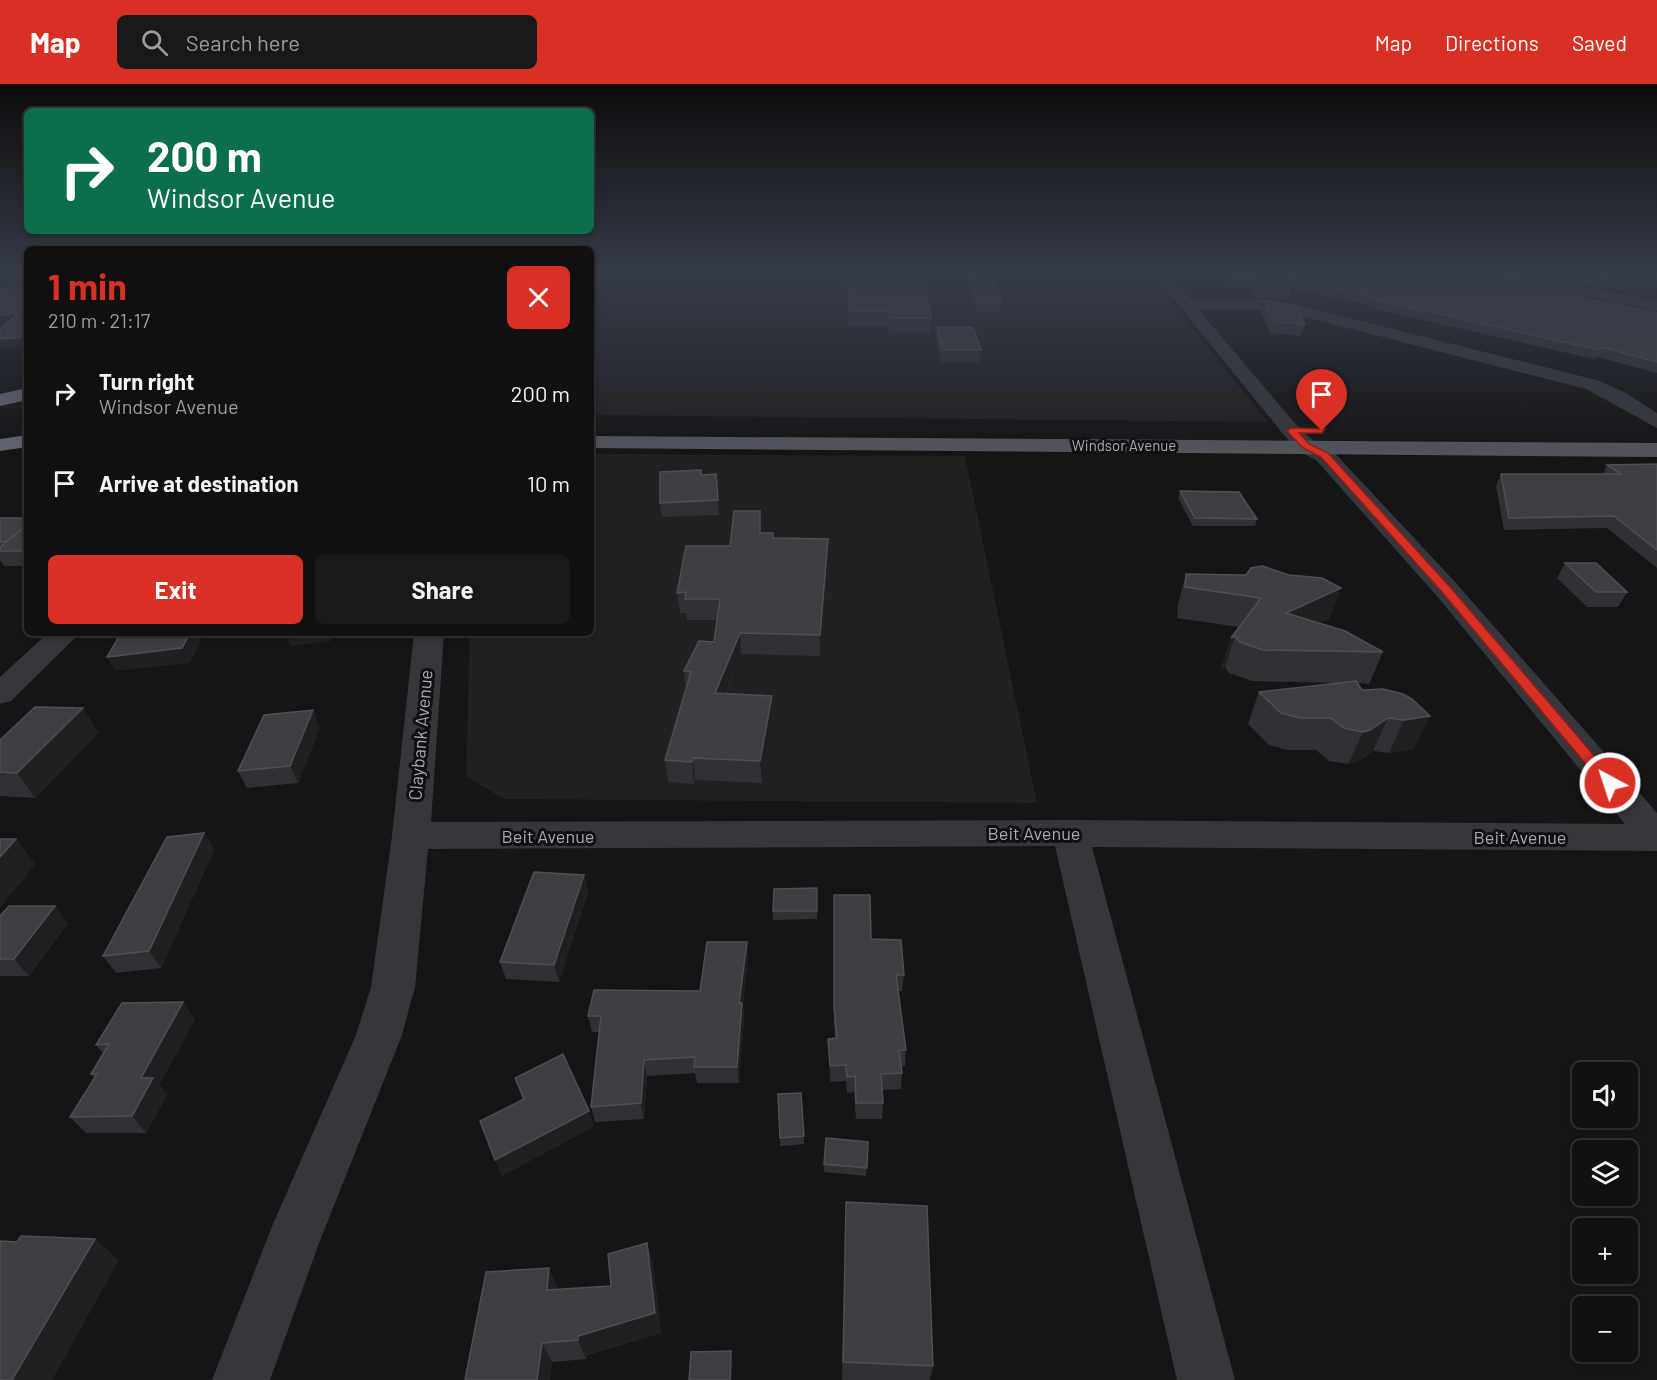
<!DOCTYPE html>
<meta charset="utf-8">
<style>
body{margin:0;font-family:Barlow,sans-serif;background:#19191a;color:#f1f3f6;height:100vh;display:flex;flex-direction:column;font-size:22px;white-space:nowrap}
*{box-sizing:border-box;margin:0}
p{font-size:20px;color:#9c9d9f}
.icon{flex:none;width:33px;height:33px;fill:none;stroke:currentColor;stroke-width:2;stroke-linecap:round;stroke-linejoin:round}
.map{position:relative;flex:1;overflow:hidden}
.sheet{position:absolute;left:24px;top:162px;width:570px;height:390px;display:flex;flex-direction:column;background:#101011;border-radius:9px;box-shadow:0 3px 9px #0003,0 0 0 2px #303031}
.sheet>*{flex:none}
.banner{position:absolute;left:24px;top:24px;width:570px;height:126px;border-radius:9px;box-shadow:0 3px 9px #0003,0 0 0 2px #303031;background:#0b6e4f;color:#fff;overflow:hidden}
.controls{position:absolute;left:1572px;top:978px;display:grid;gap:12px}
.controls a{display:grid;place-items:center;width:66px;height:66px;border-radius:9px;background:#101011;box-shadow:0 3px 9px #0003,0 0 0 2px #303031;font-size:30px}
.pin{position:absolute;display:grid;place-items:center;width:51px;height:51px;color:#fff;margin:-62px -26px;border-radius:50% 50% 50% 0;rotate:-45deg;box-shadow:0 0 6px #0007}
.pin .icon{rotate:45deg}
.me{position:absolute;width:66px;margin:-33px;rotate:320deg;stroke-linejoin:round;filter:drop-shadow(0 0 4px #0008)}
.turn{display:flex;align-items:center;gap:21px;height:126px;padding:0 24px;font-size:27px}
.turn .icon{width:78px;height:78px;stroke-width:2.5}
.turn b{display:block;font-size:42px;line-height:51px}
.round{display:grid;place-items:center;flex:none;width:63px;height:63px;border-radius:9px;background:#19191a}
.headline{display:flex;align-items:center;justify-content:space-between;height:102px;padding:0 24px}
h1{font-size:36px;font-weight:700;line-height:45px;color:#d93025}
.cta{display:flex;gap:12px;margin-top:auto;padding:12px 24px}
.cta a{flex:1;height:69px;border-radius:9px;background:#d93025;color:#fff;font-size:24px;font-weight:700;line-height:69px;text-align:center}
.cta a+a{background:#19191a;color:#f1f3f6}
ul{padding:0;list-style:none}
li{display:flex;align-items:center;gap:18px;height:90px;padding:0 24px}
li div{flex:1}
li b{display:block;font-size:22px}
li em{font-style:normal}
header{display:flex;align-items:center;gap:36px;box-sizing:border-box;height:84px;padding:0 30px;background:#d93025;color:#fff}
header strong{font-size:28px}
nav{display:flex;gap:33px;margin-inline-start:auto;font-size:21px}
.search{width:420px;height:54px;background:#19191a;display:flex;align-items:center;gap:15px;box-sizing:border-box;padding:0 21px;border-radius:9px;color:#9c9d9f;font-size:22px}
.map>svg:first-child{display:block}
.built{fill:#212124}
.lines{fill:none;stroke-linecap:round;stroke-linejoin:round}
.minor{fill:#36373c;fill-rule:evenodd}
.major{fill:#52545c;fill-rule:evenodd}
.highway{fill:#62656e;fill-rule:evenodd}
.wall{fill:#313135}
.shaded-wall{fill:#202023}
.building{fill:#3d3e43;stroke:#4e4f55;stroke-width:1.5}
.route{fill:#d93025;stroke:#8d1f18;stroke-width:1.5}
.labels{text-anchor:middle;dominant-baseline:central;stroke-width:6;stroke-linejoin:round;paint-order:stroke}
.far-street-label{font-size:15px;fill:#a6abb8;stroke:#101012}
.street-label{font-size:18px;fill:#a6abb8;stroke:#101012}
</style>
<header>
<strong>Map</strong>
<div class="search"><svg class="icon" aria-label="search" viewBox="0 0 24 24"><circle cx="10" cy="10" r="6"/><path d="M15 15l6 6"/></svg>Search here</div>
<nav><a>Map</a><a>Directions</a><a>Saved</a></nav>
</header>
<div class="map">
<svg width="1657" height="1296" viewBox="0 0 1657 1296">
<rect width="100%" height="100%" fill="#151517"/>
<!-- built -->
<g class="built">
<path d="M591 188H1147L1268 338 591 331Z"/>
<path d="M591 370 965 372 1037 719 504 715 466 692 470 549H591Z"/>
</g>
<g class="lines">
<!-- minor -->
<g class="minor">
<path d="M1152 188H1167L1190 215 1270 216 1298 221 1600 297 1626 309 1657 329V344L1586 305 1297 231 1270 226 1198 225 1298 343 1314 357 1332 366 1456 499 1657 729V767L1092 763 1235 1296H1177L1055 762 428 765 415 903 402 951 319 1159 270 1296H212L273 1140 356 951 371 903 392 752 414 549H444L431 738 1070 736 1625 740 1436 511 1316 376 1298 367 1284 351Z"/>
<path d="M1478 188H1507L1657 217V227L1485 192Z"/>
<path d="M48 549H80L11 617 0 620V593Z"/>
</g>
<!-- major -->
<path class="major" d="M591 352 1657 359V373L591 364Z"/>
<!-- highway -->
<g class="highway">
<path d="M27 304V316L0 322V310Z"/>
<path d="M27 351V363L0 367V355Z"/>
</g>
</g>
<!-- wall -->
<g class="wall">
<path d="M848 188 931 234 930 249H889L888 242H848Z"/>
<path d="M967 188H990L1002 217 1001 228H977L967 196Z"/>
<path d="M1213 188H1498L1554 208 1657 229V289L1597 273 1594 275 1375 225 1376 223 1288 203 1290 208 1288 217 1255 214 1251 204H1230Z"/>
<path d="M1518 188H1657V205H1608Z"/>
<path d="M1264 217 1305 240 1301 252 1270 249 1261 228Z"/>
<path d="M937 243 981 266 979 278H941L936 255Z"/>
<path d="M1657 380V484L1607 444 1504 446 1496 402 1501 390H1603L1607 381Z"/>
<path d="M716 390 719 431 662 433 660 419 702 391Z"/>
<path d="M1180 407 1257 435 1255 442H1193L1178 414Z"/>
<path d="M0 434H27V482H4L0 476Z"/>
<path d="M761 449 828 475 820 572 741 570 726 610 773 634 762 699 695 696 694 700 668 698 665 676 686 604 684 587 714 558 717 536H687L686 529H680L677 509 730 462Z"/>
<path d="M1565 479 1627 508 1618 523H1587L1557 494Z"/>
<path d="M1186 490 1329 535 1319 539 1383 568 1369 600 1358 599 1362 606 1430 632 1413 665 1389 669 1373 667 1355 679 1348 680 1329 677 1316 666H1287L1269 661 1248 640 1259 608 1341 599 1252 597 1229 589 1225 583 1221 585 1231 554 1239 543 1177 534 1178 520Z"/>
<path d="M83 624 98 649 35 714 0 712V656Z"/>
<path d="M320 643 298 699 247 704 238 687Z"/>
<path d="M204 749 214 766 161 884 116 889 103 872Z"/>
<path d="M584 791 588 808 559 898 506 895 500 878Z"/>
<path d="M817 804V835L773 836V827Z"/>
<path d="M834 811 871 855 904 891 902 907H898L906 966 905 982H901L902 989 901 1005 883 1006V1019L882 1035H856L854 1008 847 1009 846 997 830 998 828 955H835L834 941Z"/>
<path d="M0 832 68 839 29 892H0Z"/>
<path d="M747 858 748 874 743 919 744 935 739 999H697L695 989 647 992 644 1035 595 1038 591 1023 599 948H592L588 932 700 907Z"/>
<path d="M195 935 159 1001 167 1011 146 1049H86L70 1033 94 994 91 990 103 969 96 961Z"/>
<path d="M778 1010 804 1052V1060L780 1062Z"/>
<path d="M868 1058 866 1092 824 1088V1080Z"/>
<path d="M846 1118 933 1282 930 1296H842Z"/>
<path d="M647 1159 653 1180 661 1249 587 1271 586 1275 552 1278 550 1296H465L558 1204V1205L611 1202Z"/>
</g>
<!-- shaded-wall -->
<g class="shaded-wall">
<path d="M22 189 27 198 0 202V192Z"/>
<path d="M18 229 23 239 0 241V231Z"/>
<path d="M27 253V263L0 265V255Z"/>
<path d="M828 455V475L820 572V551Z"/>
<path d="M1341 504 1329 535 1275 560 1286 529Z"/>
<path d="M190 549H204L190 579 115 587 107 573Z"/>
<path d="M286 549H333L331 557 291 562Z"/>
<path d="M740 549 741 570 717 631 715 609Z"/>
<path d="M1235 552 1225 583 1221 585 1231 554Z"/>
<path d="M772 612 773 634 762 699 760 677Z"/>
<path d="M83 624 98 649 35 714 17 689Z"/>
<path d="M313 626 320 643 298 699 290 682Z"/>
<path d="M1430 632 1413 665 1389 669 1404 636Z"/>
<path d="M1388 634 1373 667 1355 679 1348 680 1363 648Z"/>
<path d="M693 674 695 696 694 700 692 678Z"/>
<path d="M204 749 214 766 161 884 149 867Z"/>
<path d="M16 755 35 780 0 824V773Z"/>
<path d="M584 791 588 808 559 898 554 881Z"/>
<path d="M55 822 68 839 29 892 14 875Z"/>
<path d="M747 858 748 874 743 919 744 935 739 999 737 983 739 919Z"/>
<path d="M183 918 195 935 159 1001 167 1011 146 1049 132 1032 141 994Z"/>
<path d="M644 976 647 992 644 1035 641 1019Z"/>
<path d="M589 1027 594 1043 502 1092 495 1076Z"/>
<path d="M95 1155 119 1176 52 1296H12Z"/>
<path d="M647 1159 653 1180 661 1249 587 1271 586 1275 578 1256V1252Z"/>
<path d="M549 1184 558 1204 556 1226 547 1206Z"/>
<path d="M542 1259 552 1278 550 1296H537Z"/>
<path d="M731 1267 733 1278 732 1296H730Z"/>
</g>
<!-- building -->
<g class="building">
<path d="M0 188H27V253L0 255V245L18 229 0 231V205L24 202 25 191 22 189 0 192Z"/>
<path d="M848 188H922L931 234H890L889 227H849Z"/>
<path d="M968 188H990L1002 217H978Z"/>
<path d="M1224 188H1498L1555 199 1554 208 1657 229V278L1602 263 1599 266 1378 216 1381 215 1284 193 1290 208 1257 205 1253 195H1232Z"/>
<path d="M1565 188H1657V197H1612Z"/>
<path d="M1264 217 1297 222 1305 240 1273 238Z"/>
<path d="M937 243H973L981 266H942Z"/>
<path d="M1657 380V466L1614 432 1509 434 1501 390H1621L1607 381Z"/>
<path d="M701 386V391L716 390 718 416 660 419V388Z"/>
<path d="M1180 407 1239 408 1257 435 1195 434Z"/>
<path d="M734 427H760V449H773V454L828 455 820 551 740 549 715 609 772 612 760 677 693 674 692 678 665 676 691 588 684 587 699 557 714 558 720 515H685L686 508 677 509 686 462H730Z"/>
<path d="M0 434H27V441L5 458H0Z"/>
<path d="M27 441V467H0V463Z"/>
<path d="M1565 479H1596L1627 508H1596Z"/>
<path d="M1262 482 1289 491 1322 494 1341 504 1286 529 1345 547 1383 568 1263 566 1240 558 1235 552 1231 554 1261 514 1185 503 1186 490 1246 491 1251 484Z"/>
<path d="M121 549H190L182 564 107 573Z"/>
<path d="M1356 597 1362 606 1383 605 1403 610 1412 615 1430 632 1404 636 1388 634 1370 646 1363 648 1344 644 1330 634H1300L1281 629 1259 608Z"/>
<path d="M35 623 83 624 17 689 0 688V656Z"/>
<path d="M313 626 290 682 238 687 264 631Z"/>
<path d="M204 749 149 867 103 872 167 753Z"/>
<path d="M0 755H16L0 773Z"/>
<path d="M534 788 584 791 554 881 500 878Z"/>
<path d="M817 804V827H773L774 805Z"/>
<path d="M834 811H870L871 855 901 856 904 891H896L906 966H899L902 989 881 990 883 1019H856L855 992 847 993 846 981 830 982 828 955 837 954 834 924Z"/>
<path d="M9 822H55L14 875H0V832Z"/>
<path d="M707 858H747L739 919H742L737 983H694L695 973 644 976 641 1019 591 1023 601 932H588L594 906 700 907Z"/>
<path d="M183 918 141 994H153L132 1032 70 1033 97 990H91L109 960 96 961 122 919Z"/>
<path d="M563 970 589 1027 495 1076 480 1037 524 1015 515 994Z"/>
<path d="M801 1009 804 1052 780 1054 778 1010Z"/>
<path d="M826 1054 868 1058 867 1084 824 1080Z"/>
<path d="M846 1118 927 1122 933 1282 843 1278Z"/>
<path d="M21 1152 95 1155 12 1296H0V1157L17 1158Z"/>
<path d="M647 1159 655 1229 578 1252V1256L542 1259 537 1296H465L486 1188 549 1184 547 1206 611 1202 608 1170Z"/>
<path d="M731 1267 730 1296H689L691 1268Z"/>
</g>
<!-- sky -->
<linearGradient id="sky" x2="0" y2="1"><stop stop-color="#0c0c0d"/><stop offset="0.51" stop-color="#353b47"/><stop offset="1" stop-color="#353b47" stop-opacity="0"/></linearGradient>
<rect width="1657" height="369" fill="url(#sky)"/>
<!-- route -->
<path class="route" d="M1291 344 1325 345 1322 349H1299L1309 360 1328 369 1450 503 1615 696 1617 699 1615 703H1605L1442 508 1321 373 1303 364 1287 347Z"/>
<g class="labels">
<!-- far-street labels -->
<g class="far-street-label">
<text x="1124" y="361">Windsor Avenue</text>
</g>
<!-- street labels -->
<g class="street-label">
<text transform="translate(420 651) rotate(-85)">Claybank Avenue</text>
<text x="1034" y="749">Beit Avenue</text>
<text x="548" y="752">Beit Avenue</text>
<text x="1520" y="753">Beit Avenue</text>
</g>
</g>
</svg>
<div class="controls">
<a><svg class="icon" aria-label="sound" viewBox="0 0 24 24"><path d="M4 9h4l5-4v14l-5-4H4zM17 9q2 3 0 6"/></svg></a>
<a><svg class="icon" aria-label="layers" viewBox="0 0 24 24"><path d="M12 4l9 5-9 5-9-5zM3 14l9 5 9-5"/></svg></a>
<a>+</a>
<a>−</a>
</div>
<div class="pin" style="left:1322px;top:347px;background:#d93025"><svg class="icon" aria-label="arrive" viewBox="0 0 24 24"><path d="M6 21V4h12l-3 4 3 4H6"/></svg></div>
<svg class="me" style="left:1610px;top:699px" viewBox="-20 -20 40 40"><circle r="17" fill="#d93025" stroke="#fff" stroke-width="3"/><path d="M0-11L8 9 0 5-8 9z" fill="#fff"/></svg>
<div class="banner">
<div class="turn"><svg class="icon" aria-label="right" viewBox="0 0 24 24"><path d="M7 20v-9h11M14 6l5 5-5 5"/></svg><div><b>200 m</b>Windsor Avenue</div></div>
</div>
<section class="sheet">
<div class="headline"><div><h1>1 min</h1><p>210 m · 21:17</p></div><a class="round" style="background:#d93025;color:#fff"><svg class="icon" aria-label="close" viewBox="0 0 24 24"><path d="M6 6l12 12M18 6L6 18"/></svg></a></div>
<ul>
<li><svg class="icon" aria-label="right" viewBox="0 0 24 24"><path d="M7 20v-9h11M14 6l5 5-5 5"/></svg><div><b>Turn right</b><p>Windsor Avenue</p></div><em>200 m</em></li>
<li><svg class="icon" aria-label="arrive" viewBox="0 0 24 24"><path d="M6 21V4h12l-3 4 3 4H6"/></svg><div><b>Arrive at destination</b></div><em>10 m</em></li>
</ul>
<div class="cta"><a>Exit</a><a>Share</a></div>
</section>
</div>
